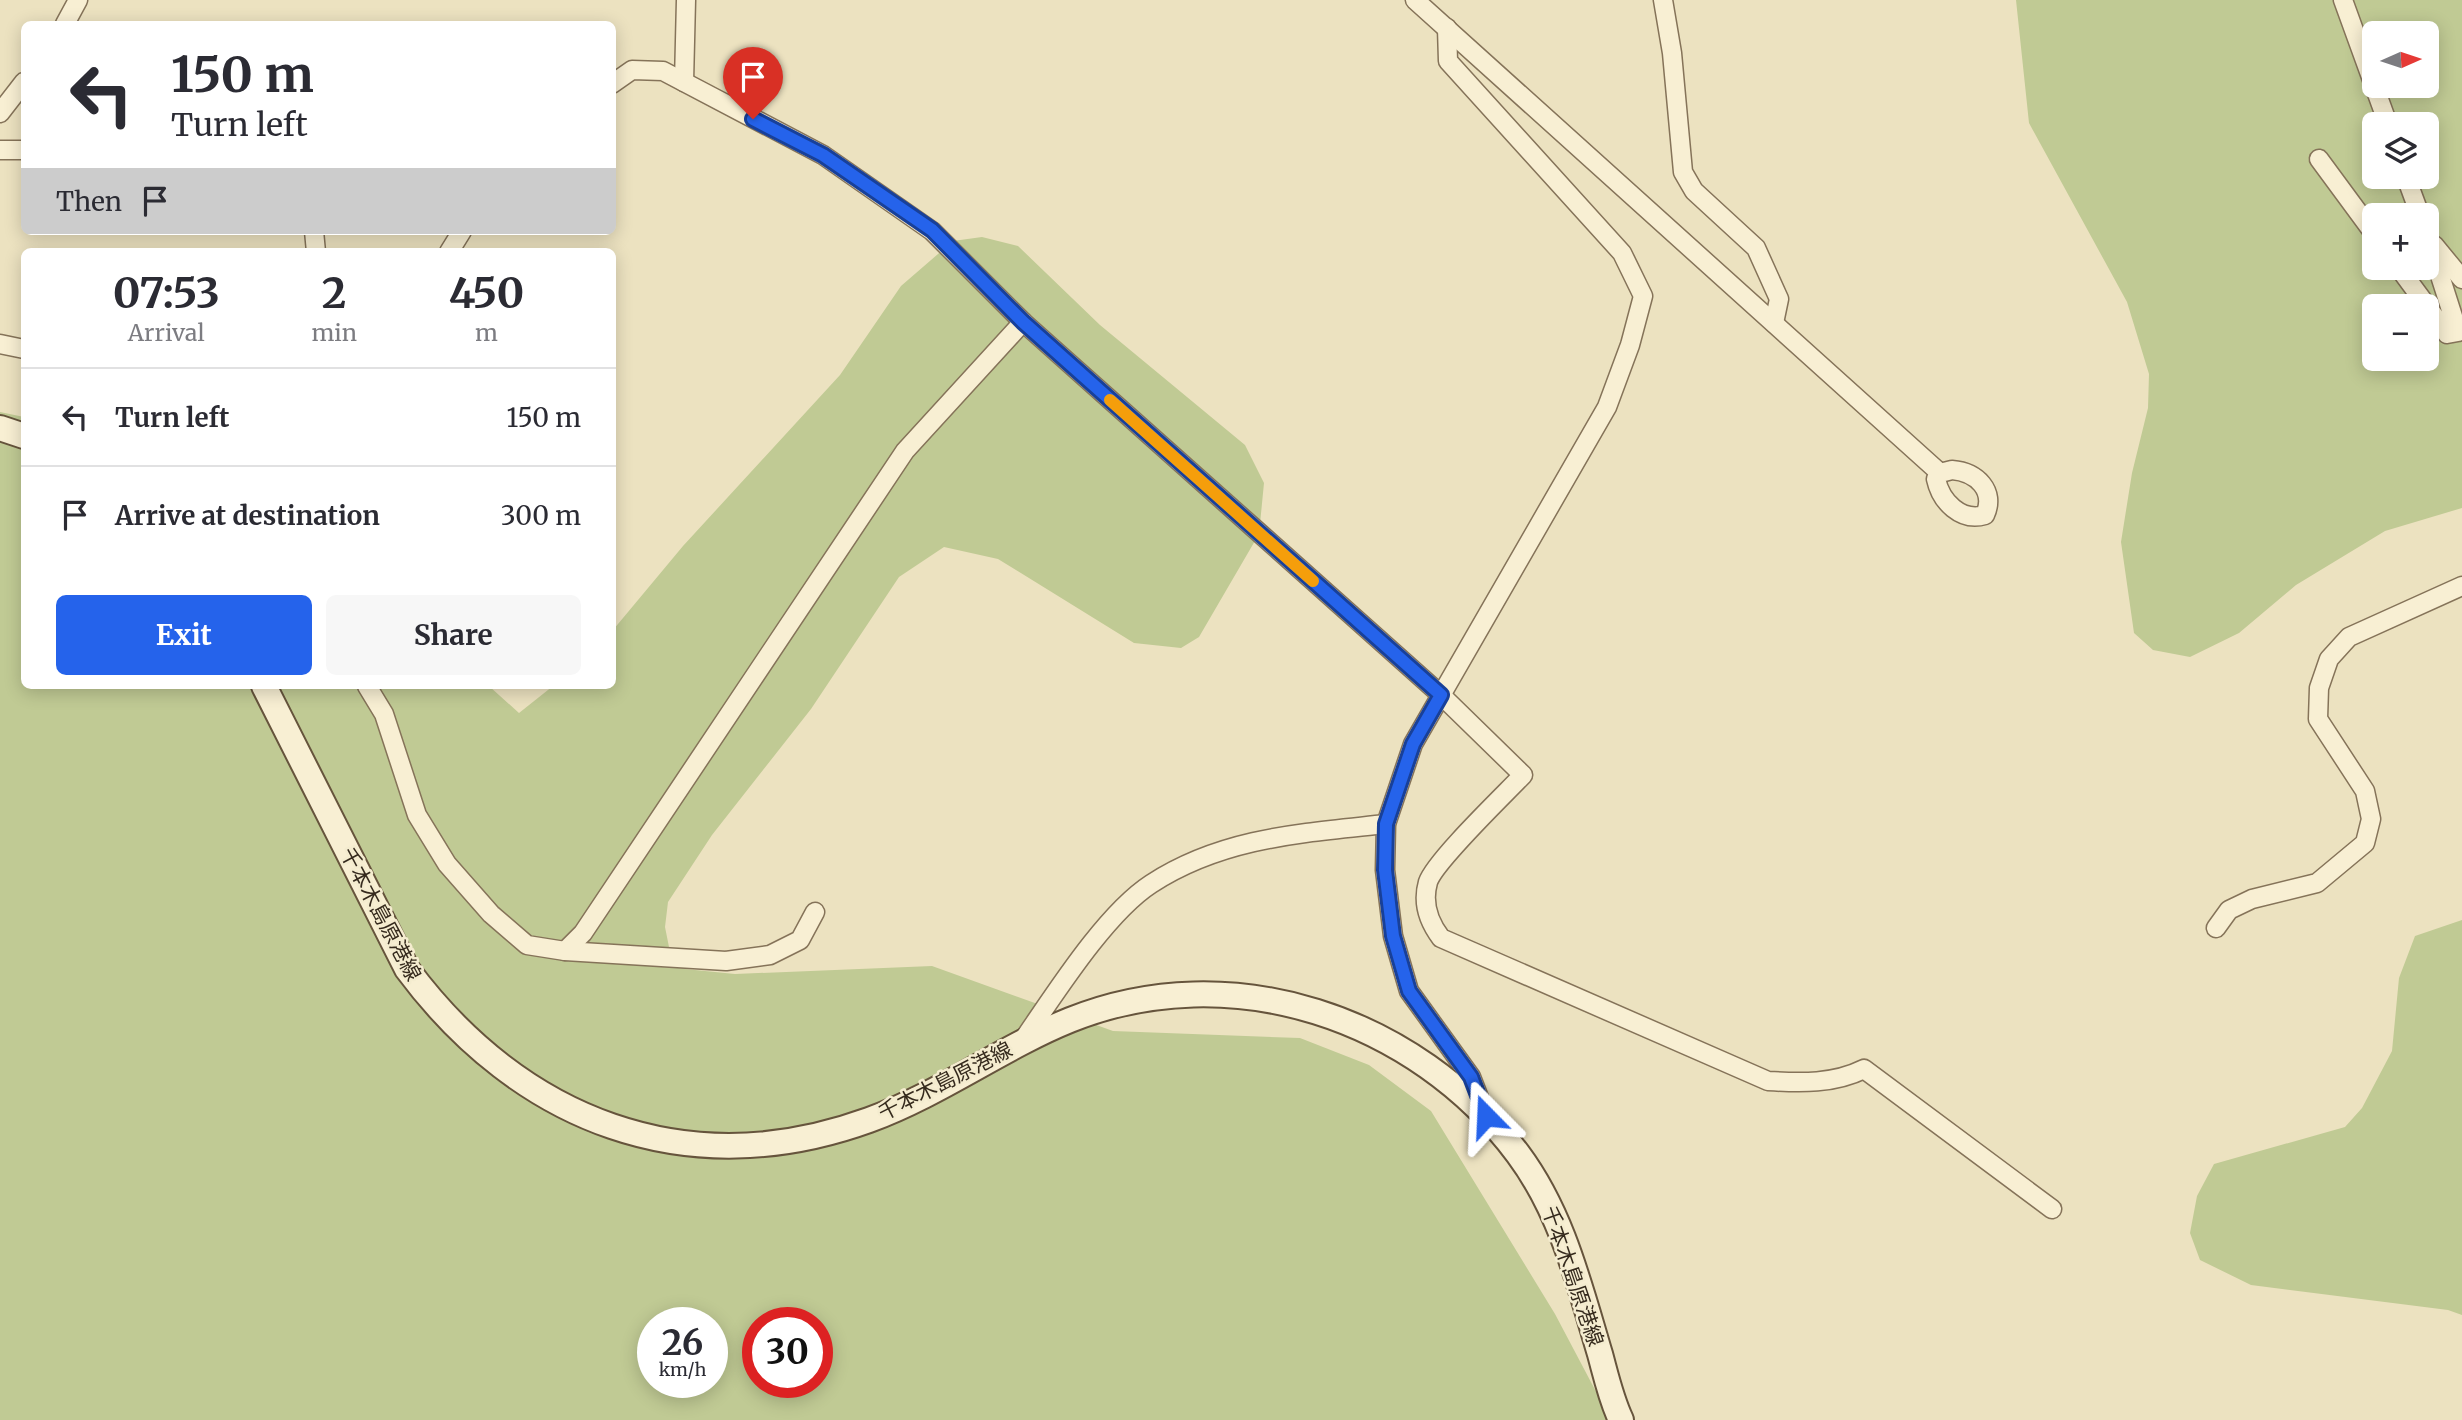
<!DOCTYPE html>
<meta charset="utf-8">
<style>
body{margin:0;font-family:Merriweather,"Noto Sans JP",serif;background:#f7f7f7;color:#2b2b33;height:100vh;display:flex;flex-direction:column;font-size:26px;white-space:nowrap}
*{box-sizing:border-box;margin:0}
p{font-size:23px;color:#7c7c81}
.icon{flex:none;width:38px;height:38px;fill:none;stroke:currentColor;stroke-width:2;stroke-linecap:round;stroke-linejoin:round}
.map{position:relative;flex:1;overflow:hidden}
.details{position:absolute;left:21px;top:248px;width:595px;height:441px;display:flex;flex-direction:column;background:#fff;border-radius:10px;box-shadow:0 4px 18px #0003}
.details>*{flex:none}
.top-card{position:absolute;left:21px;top:21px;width:595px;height:214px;border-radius:10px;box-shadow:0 4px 18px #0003;background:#fff;color:#2b2b33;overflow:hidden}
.needle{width:46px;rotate:87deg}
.fabs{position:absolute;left:2362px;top:21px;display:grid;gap:14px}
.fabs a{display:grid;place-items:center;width:77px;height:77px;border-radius:10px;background:#fff;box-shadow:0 4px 18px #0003;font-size:35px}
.speed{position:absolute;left:637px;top:1307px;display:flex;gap:14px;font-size:35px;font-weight:700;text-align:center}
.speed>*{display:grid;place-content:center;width:91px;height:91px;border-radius:50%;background:#fff;box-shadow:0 4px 18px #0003;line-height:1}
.speed small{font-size:18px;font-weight:400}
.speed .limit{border:10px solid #d22;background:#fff;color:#111}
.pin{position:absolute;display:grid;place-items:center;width:60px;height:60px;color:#fff;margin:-72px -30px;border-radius:50% 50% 50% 0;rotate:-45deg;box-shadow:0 0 7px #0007}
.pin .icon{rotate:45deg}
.me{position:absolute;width:77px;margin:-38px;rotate:339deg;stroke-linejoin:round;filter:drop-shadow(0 0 5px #0008)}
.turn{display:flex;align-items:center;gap:24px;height:147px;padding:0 35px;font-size:32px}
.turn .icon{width:91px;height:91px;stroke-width:2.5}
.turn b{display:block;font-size:49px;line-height:60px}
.then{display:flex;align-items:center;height:66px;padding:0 35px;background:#0003;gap:14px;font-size:26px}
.eta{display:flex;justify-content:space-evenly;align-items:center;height:119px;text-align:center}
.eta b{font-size:42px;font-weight:700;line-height:49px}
.button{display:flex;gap:14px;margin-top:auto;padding:14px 35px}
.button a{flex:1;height:80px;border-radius:10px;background:#2563eb;color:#fff;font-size:28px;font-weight:700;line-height:80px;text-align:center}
.button a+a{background:#f7f7f7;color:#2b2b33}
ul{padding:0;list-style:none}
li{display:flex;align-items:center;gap:21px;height:98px;padding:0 35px;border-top:2px solid #e1e1e2}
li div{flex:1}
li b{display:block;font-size:26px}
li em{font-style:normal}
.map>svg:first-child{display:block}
.green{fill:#c0ca94;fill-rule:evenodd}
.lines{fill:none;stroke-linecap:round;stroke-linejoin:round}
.minor-casing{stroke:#857359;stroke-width:21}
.secondary-casing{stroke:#66543c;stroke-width:28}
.minor{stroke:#f8efd3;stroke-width:18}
.secondary{stroke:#f8efd3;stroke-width:24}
.route-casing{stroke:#184099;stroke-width:18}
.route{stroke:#2563eb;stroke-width:12}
.slow{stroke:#f59e0b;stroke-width:12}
.labels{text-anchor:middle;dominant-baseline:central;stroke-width:5;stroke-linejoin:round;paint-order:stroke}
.street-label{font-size:21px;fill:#352a1d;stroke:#f4eccf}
</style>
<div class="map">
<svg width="2462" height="1420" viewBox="0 0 2462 1420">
<rect width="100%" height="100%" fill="#ece2c0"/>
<!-- green -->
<g class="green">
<path d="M2016 0H2462V508L2385 531 2296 585 2239 633 2190 657 2153 650 2134 633 2121 542 2132 473 2148 408 2149 374 2127 302 2029 123ZM2375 33H2427V86H2375ZM2375 124H2427V177H2375ZM2375 215H2427V268H2375ZM2375 306H2427V359H2375Z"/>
<path d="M982 237 1018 246 1100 325 1245 445 1264 483 1259 534 1199 637 1181 648 1134 643 998 559 944 547 899 577 811 709 712 835 668 902 665 927 670 952 685 969 735 974 932 966 1113 1031 1300 1038 1369 1065 1431 1111 1555 1314 1611 1420H0V412L24 417V686H489L519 713 553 686H612L613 630 683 546 840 375 901 286 953 241ZM653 1323H712V1382H653ZM758 1323H817V1382H758Z"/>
<path d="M2462 920V1315L2448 1310 2251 1285 2200 1260 2190 1233 2197 1196 2214 1164 2345 1127 2362 1108 2392 1051 2399 978 2415 936Z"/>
</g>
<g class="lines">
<defs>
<g id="minor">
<path d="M1415 0 1940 473"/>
<path d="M1663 0 1672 53 1683 172 1694 191 1756 248 1779 299 1774 323"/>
<path d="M2343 0 2388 124"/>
<path d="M65 24 78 0"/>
<path d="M1447 28 1448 61 1622 253 1643 296 1630 345 1607 407 1413 744 1386 824 1385 870 1393 936 1409 991 1471 1077 1486 1116"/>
<path d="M684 82 686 0"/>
<path d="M612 84 632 70 663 71 823 155 932 231 1023 322 1441 695 1523 775C1504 795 1435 861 1428 882 1422 903 1428 921 1441 938L1768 1081C1801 1083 1834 1084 1864 1069L2052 1209"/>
<path d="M0 113 24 82"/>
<path d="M0 150H24"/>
<path d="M2319 159 2375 235"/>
<path d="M2406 177 2420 215"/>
<path d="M314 231 316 252"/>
<path d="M2427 235 2458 332 2447 334 2427 306"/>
<path d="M2434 245 2462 279"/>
<path d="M449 252 462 231"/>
<path d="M2399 268 2427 306"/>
<path d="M0 344 24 349"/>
<path d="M1952 470C1977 472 1996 491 1985 515 1961 522 1941 502 1936 479L1940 473Z"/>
<path d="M367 686 384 714 417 815 447 864 491 914 527 945 565 951 726 961 770 955 800 940 815 912"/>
<path d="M2216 928 2229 910 2252 899 2317 883 2365 843 2371 819 2365 791 2318 719 2319 688 2329 659 2349 637 2462 586"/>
<path d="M565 951 583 933 905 451 1023 322"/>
<path d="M1023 1040C1055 994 1105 914 1151 884 1223 837 1304 833 1386 824"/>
</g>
<g id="secondary">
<path d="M0 428 24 436"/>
<path d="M264 686 407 969C520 1121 687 1186 869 1120 940 1094 1001 1048 1070 1020 1231 955 1416 1018 1518 1154 1562 1213 1579 1284 1600 1354 1606 1376 1611 1399 1621 1420"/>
</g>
</defs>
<!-- minor casing -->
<use href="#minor" class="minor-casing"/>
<!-- secondary casing -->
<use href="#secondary" class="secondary-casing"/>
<!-- minor -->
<use href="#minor" class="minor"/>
<!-- secondary -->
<use href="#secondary" class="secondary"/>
</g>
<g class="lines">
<defs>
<path id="route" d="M753 119 823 155 932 230 1023 322 1441 695 1413 744 1386 824 1385 870 1393 936 1409 991 1471 1077 1486 1116"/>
</defs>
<!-- route casing -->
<use href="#route" class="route-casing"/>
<!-- route -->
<use href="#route" class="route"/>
<!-- slow -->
<path class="slow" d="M1110 400 1313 581"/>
</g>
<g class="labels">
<!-- street labels -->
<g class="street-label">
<text transform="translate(381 914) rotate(62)">千本木島原港線</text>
<text transform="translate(945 1081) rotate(-27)">千本木島原港線</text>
<text transform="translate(1573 1276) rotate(71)">千本木島原港線</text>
</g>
</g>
</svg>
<div class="fabs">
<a><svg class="needle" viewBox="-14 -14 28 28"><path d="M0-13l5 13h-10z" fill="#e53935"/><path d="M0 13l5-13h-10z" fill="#7c7c81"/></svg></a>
<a><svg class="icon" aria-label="layers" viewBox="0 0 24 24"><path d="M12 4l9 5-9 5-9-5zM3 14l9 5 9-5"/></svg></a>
<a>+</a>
<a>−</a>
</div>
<div class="speed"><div>26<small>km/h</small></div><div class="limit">30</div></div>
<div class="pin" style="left:753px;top:119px;background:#d93025"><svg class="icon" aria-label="arrive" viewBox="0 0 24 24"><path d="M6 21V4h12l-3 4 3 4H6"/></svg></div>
<svg class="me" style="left:1486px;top:1116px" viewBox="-20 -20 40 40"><path d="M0-17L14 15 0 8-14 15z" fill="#2563eb" stroke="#fff" stroke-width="4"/></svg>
<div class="top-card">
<div class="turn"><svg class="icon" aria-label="left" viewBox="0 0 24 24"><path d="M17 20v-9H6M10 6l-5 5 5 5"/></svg><div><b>150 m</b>Turn left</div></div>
<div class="then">Then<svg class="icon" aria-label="arrive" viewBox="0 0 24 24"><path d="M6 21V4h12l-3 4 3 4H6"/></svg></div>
</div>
<section class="details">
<div class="eta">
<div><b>07:53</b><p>Arrival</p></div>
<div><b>2</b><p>min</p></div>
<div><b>450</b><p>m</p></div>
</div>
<ul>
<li><svg class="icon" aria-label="left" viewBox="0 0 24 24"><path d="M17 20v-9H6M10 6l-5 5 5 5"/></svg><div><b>Turn left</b></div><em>150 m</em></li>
<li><svg class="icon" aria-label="arrive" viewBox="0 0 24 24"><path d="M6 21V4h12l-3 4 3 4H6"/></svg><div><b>Arrive at destination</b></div><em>300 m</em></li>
</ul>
<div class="button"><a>Exit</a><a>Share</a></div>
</section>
</div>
